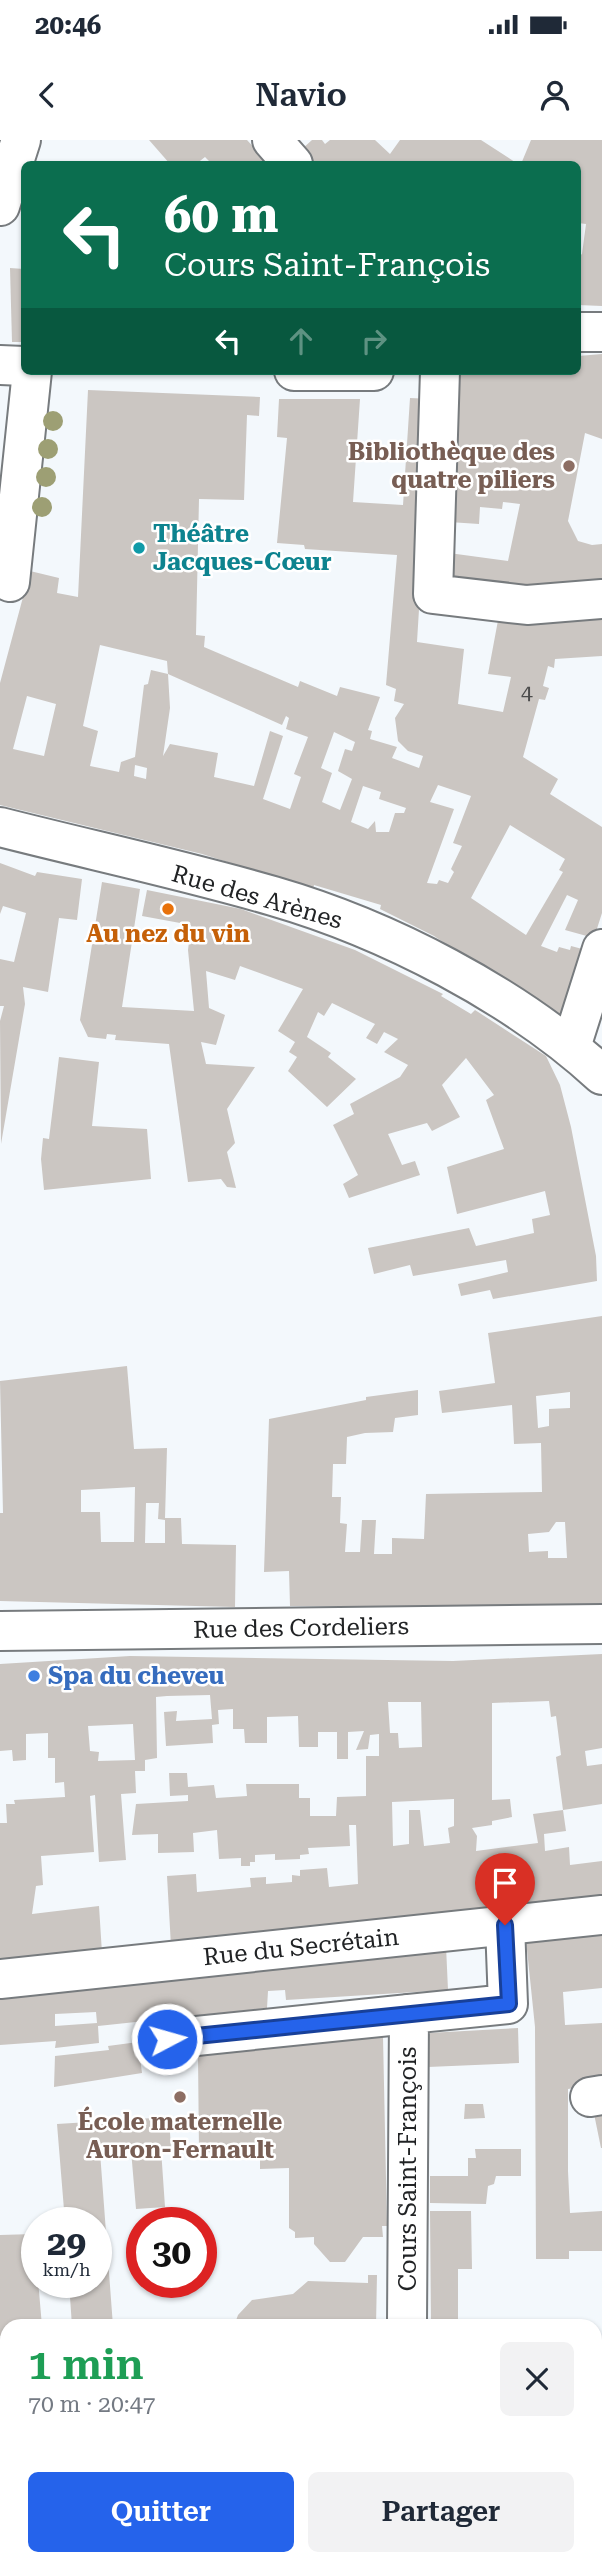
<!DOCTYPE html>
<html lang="fr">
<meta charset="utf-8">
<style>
body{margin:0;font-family:"Roboto Serif",serif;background:#f2f2f3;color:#1f2937;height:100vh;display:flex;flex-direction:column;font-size:26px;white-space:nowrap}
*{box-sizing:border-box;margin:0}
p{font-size:23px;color:#747a83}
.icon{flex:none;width:38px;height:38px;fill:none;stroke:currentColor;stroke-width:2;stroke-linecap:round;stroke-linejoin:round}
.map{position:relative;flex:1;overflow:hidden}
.sheet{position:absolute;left:0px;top:2179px;width:602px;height:247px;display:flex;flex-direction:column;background:#fff;border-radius:21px 21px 0 0;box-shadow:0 2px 5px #0004}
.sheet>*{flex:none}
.guide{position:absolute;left:21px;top:21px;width:560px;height:214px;border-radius:10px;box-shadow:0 2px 5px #0004;background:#0b6e4f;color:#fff;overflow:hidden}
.speed{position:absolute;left:21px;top:2067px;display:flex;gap:14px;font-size:35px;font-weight:700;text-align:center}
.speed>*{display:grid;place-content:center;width:91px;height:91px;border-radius:50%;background:#fff;box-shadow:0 2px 5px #0004;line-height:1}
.speed small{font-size:18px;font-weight:400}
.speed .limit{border:10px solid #d22;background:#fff;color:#111}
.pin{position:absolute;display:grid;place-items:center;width:60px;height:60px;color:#fff;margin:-72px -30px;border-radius:50% 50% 50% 0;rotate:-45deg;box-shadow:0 0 7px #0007}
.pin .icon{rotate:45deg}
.me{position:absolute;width:77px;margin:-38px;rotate:84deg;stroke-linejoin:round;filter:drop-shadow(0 0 5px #0008)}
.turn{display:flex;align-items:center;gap:24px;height:147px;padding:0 28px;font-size:32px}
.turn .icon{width:91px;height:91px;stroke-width:2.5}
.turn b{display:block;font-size:49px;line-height:60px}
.lanes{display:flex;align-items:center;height:66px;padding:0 28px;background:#0003;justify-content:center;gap:35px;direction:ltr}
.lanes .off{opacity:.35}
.round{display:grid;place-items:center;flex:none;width:74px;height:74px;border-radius:10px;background:#f2f2f3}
.summary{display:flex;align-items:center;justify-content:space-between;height:119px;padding:0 28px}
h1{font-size:42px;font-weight:600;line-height:52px;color:#1e9e55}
.action{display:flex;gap:14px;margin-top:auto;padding:14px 28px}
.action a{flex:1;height:80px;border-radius:10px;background:#2563eb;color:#fff;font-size:28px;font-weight:600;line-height:80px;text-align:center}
.action a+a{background:#f2f2f3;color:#1f2937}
.status{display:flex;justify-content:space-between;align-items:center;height:49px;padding:0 35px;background:#fff;direction:ltr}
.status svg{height:19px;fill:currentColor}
header{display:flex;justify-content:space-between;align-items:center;height:91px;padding:0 28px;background:#fff;font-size:32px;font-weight:600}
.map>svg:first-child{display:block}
.building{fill:#cbc6c2;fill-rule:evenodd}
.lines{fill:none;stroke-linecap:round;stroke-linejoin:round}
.lane-casing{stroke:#777b7e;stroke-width:24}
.street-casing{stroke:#777b7e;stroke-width:42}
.lane{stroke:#fff;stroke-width:21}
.street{stroke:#fff;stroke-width:38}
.tree{fill:#9d9f74}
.route-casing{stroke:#184099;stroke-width:18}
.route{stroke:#2563eb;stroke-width:12}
.education-dot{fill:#8d6e63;stroke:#fff;stroke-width:2.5}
.culture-dot{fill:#0f9aa8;stroke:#fff;stroke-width:2.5}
.food-dot{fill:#e8710a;stroke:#fff;stroke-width:2.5}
.shop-dot{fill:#3f7fe0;stroke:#fff;stroke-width:2.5}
.labels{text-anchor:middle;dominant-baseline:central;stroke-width:5;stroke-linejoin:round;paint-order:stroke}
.number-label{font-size:21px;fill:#4c4c4c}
.education-label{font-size:24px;font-weight:bold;fill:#785e54;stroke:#fff;text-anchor:end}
.culture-label{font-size:24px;font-weight:bold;fill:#0d838f;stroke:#fff;text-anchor:start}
.street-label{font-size:24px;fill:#212325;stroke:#fff}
.food-label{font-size:24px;font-weight:bold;fill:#c56008;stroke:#fff}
.shop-label{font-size:24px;font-weight:bold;fill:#366cbe;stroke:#fff;text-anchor:start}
</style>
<div class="status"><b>20:46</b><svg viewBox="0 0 49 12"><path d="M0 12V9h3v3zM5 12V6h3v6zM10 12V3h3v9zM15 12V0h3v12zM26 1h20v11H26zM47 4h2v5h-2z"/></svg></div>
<header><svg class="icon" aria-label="back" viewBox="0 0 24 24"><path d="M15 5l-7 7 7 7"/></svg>Navio<svg class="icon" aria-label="person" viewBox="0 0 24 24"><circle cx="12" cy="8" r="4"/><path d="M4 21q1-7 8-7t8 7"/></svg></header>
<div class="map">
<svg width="602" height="2424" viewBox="0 0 602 2424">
<rect width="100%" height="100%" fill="#f3f8fc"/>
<!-- building -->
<g class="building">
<path d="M149 0H247L269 24H212L205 17 196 24H170Z"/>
<path d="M312 0H322L325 4 330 0H375L390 14 400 0H481L518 24H315L302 9Z"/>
<path d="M531 0H602V166L578 165V117L582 114 586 84 578 83V24H521Z"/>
<path d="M10 128 24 129V202H12Z"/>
<path d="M602 214V299L585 293 568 381 578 401 592 405 602 404V449H448L449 413 508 421 520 364 503 362 502 369 480 367 479 384 449 382 453 231H578V216Z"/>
<path d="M88 250 260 257 259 276 247 275 244 360 199 359 196 495 205 496 204 507 298 547 300 541 337 556 340 547 380 557 368 590 372 591 370 599 397 607 392 618 419 628 423 616 408 611 398 601 395 578 404 564 394 561 396 549 386 545 397 415 305 409 304 405 277 403 287 298 277 297 279 259H360L353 362 403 365 410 258 432 259 417 502 464 509 458 564 503 572 511 537 488 534 499 475 602 470V516L555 519 554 528 548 526 543 546 549 548 545 560 539 559 523 617 558 639 550 654 602 687V773L594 798 565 790 578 760 567 755 541 806 557 812 559 807 570 810 571 806 590 811 566 884 434 796 380 769 381 765 314 745 313 749 202 714 0 665V543L30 431 59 438 57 453 78 457ZM100 505 167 521 168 534 282 585 286 576 289 578 286 589 308 597 294 634 301 637 290 669 263 659 283 596 270 591 254 646 214 637 218 613 170 604 163 616 170 568 168 534 151 530 148 544 144 545 135 617 121 622 119 632 90 626 98 591 83 586ZM27 556 56 564 44 616 13 609ZM334 592 355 602 352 611 345 609 338 631 352 639 340 670 322 662 332 633 321 628ZM135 625 147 628 146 639 134 636ZM438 645 471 656 453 703 462 706 451 729 454 732 448 743 439 740 437 744 427 743 454 669 430 662ZM363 646 381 652 379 659 406 668 404 673H395L389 692H376L375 681 368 689 351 682ZM510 685 565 719 559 730 563 732 526 795 471 758Z"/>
<path d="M0 723 35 736 37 732 82 739 77 780 59 778 48 852 23 847 25 864 1 1004 0 881 4 866H0V819L14 822 26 773 3 766 0 774Z"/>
<path d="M102 742 140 749 122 867 194 871 188 810 191 785 142 776 147 750 241 769 355 810 443 854 441 856 471 874 475 870 546 916 560 945 571 987 596 1116 597 1141 493 1159 490 1150 461 1156 458 1144 508 1132 506 1120 413 1136 410 1125 374 1134 368 1108 469 1088 476 1106 534 1093 532 1079 550 1075 545 1051 457 1074 447 1027 504 1009 486 960 494 955 466 918 442 945 460 977 432 991 427 983 388 994 402 1025 415 1021 420 1035 349 1058 343 1044 358 1035 333 985 354 974 350 964 400 937 408 925 384 912 398 899 384 892 377 904 366 898 375 884 332 863 324 876 318 872 307 897 331 913 328 917 356 939 327 967 288 931 297 917 289 912 295 902 278 891 303 849 240 826 235 840 206 831 209 868 225 875 216 905 201 902 206 924 255 927 227 969 235 1003 227 1012 236 1048 227 1047 221 1039 188 1042 169 904 115 900 116 895 107 894 106 899 88 897 80 880Z"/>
<path d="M59 917 99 922 92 986 147 989 151 1039 44 1050 41 1019 43 998 49 999Z"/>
<path d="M602 1176V1468L290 1466 289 1431 264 1432 269 1279 366 1260V1257L418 1250V1275L395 1278 393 1292 365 1293 347 1297 346 1324H333L332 1357H341L340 1383 347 1384 345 1412H360L362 1380H376L374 1414H392V1398L424 1399 426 1354 542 1352 541 1303 514 1304 512 1265 442 1273 439 1251 495 1243 488 1193ZM570 1252V1268L549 1269V1286L538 1288 536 1256ZM556 1382H565L567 1418H548V1411L529 1412 528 1394 549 1392Z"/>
<path d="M127 1226 134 1309 167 1308 165 1378H181L182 1404 236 1405 235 1467 0 1461V1373H3L0 1241ZM135 1347 134 1402H101L100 1372H81V1350ZM146 1363H159L158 1379 165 1380V1403H145Z"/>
<path d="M602 1514V1608L585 1611 587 1626 602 1624V1664L563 1670 556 1617 561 1615 556 1576 551 1577 549 1561 492 1563V1660L510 1659 512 1677 492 1681V1685L472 1688 477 1696 476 1711 538 1703 533 1674 563 1670 566 1691 544 1694 545 1711 569 1707 570 1725 602 1721V1759L171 1806 167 1736 196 1734 197 1752 251 1747 250 1738 266 1737V1744L292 1742V1735L300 1736V1730L327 1728 329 1747 358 1744 356 1685H349L350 1706 308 1708 309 1714 300 1715V1719L275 1720V1714L255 1715V1722H250V1726H241V1718L219 1719 217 1690 193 1693 194 1712 158 1713V1694L132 1695 136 1664 188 1661V1655L170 1656 169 1633H187L188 1647 214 1645 216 1658 247 1656 246 1644H299V1658H310V1676H336L337 1657 366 1656V1616H379V1594L370 1595 368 1609 356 1610 364 1591 348 1592V1619H337V1592H318V1607H299L298 1576 267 1577V1603H245L244 1589H233V1569L218 1570 219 1584 212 1585 213 1603 166 1606 164 1572 177 1571 176 1581 212 1579 210 1555 167 1556 156 1557 157 1618 145 1620V1631H135L136 1653 121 1654 126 1720 99 1722 95 1655 90 1656 94 1712 41 1716 43 1745 36 1746 32 1774 99 1766 102 1813 0 1823V1683H7L6 1664H15L14 1660 65 1657 64 1642 55 1643V1618H48V1593L26 1594V1620L13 1621 12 1610 0 1611V1524L130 1516 453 1521ZM388 1562H421L422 1607 399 1608 398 1593H390ZM133 1584 135 1620 98 1621 99 1612 90 1611 88 1586ZM454 1659V1686L448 1688 450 1703 424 1706 420 1670H409V1704L393 1706 392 1662Z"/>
<path d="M602 1794V1848L563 1852 565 1885 602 1883V1944L568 1949V2031L570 2073 602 2071V2111H569V2119H536L535 1887 526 1800Z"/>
<path d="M446 1806 448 1850 286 1860 285 1850 268 1851 267 1868 98 1886 99 1903 55 1908 56 1901 0 1905V1847ZM96 1872 97 1883 55 1886V1874Z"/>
<path d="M518 1888 519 1923 428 1927V1893Z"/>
<path d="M383 1897 387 2086H382L383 2097H363L345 2122H330L314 2104V2097L295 2098V2092L289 2088V2028L260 2029V2013L199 2012 198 1916Z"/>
<path d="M138 1902 142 1933 54 1947 55 1916 109 1910 108 1906Z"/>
<path d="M602 1963V2008H601L592 1964Z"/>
<path d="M465 1964H483L485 1978 464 1979Z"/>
<path d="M169 1977 171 2008 161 2009 165 2067 136 2069 131 2010 100 2012 113 2186H72L69 2142H96V2082H65L57 1984Z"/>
<path d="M475 2009H521V2036H496L494 2044 488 2046 486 2064 430 2063V2036H468V2018H476Z"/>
<path d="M430 2071H471L472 2129H458V2186H431Z"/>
<path d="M34 2094 42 2186H7V2196H0V2095Z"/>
<path d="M368 2135H377L376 2186H234L238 2175 252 2160 293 2154 308 2141 368 2143Z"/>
<path d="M602 2218V2256H595V2219Z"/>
<rect x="0" y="2306" width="7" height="51"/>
<path d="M595 2369H602V2403H599Z"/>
<path d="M359 2418H404V2424H360Z"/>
<path d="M520 2418H554V2423L521 2424Z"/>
</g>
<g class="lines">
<defs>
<path id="lane" d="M595 2411H602"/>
<g id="street">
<path d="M272 0 293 24"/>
<path d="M0 66 21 0"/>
<path d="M578 192H602"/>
<path d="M0 225 24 226"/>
<path d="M294 231H374"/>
<path d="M440 231 433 454 527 465 602 459"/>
<path d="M10 442 32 231"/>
<path d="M0 687C90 710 184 730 273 756 387 789 515 855 602 935"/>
<path d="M571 907 602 809"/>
<path d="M0 1491 602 1484"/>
<path d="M0 1839 602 1775"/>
<path d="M167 1899 409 1874"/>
<path d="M590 1957 602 1955"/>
<path d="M407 2183 409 1874 508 1864 505 1785"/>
</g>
</defs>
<!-- lane casing -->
<use href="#lane" class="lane-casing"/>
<!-- street casing -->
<use href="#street" class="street-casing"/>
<!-- lane -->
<use href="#lane" class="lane"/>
<!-- street -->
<use href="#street" class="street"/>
</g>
<!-- trees -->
<g class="tree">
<circle cx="53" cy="281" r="10"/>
<circle cx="48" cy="309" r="10"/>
<circle cx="46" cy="337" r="10"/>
<circle cx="42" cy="367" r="10"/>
</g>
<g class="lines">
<defs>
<path id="route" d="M167 1899 509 1864 505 1785"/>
</defs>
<!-- route casing -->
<use href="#route" class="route-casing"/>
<!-- route -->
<use href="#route" class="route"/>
</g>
<!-- markers -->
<g class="education-dot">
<circle cx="569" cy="326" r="7"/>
<circle cx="180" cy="1957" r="7"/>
</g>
<circle class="culture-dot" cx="139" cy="408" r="7"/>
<circle class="food-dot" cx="168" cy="769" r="7"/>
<circle class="shop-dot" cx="34" cy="1536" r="7"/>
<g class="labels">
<!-- number labels -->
<g class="number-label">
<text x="527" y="553">4</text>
</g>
<!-- education labels -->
<g class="education-label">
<text x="555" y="312">Bibliothèque des<tspan x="555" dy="28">quatre piliers</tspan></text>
<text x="180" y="1982" text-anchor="middle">École maternelle<tspan x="180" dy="28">Auron-Fernault</tspan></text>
</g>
<!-- culture labels -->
<g class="culture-label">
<text x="153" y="394">Théâtre<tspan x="153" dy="28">Jacques-Cœur</tspan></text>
</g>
<!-- street labels -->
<g class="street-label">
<text transform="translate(257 757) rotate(16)">Rue des Arènes</text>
<text transform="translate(301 1488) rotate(-1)">Rue des Cordeliers</text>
<text transform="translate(301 1807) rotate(-6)">Rue du Secrétain</text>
<text transform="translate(408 2029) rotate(-90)">Cours Saint-François</text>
</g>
<!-- food labels -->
<g class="food-label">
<text x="168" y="794">Au nez du vin</text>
</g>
<!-- shop labels -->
<g class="shop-label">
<text x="48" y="1536">Spa du cheveu</text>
</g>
</g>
</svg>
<div class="speed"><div>29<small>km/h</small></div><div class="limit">30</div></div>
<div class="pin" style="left:505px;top:1785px;background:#d93025"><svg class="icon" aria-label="arrive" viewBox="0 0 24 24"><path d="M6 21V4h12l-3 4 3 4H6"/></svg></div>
<svg class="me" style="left:167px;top:1899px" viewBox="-20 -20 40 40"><circle r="17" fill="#2563eb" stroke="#fff" stroke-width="3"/><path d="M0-11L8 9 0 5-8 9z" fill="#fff"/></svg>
<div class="guide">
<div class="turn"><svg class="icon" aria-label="left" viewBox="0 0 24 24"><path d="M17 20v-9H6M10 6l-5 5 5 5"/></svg><div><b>60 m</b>Cours Saint-François</div></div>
<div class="lanes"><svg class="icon" aria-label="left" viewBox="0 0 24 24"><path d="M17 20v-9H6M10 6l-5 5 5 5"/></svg><svg class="icon off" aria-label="ahead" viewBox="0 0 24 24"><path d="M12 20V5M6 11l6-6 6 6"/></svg><svg class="icon off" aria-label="right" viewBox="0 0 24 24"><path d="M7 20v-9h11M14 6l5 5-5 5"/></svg></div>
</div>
<section class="sheet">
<div class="summary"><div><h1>1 min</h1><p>70 m · 20:47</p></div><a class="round"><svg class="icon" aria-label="close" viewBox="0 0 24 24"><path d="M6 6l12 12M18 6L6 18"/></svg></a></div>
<div class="action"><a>Quitter</a><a>Partager</a></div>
</section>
</div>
